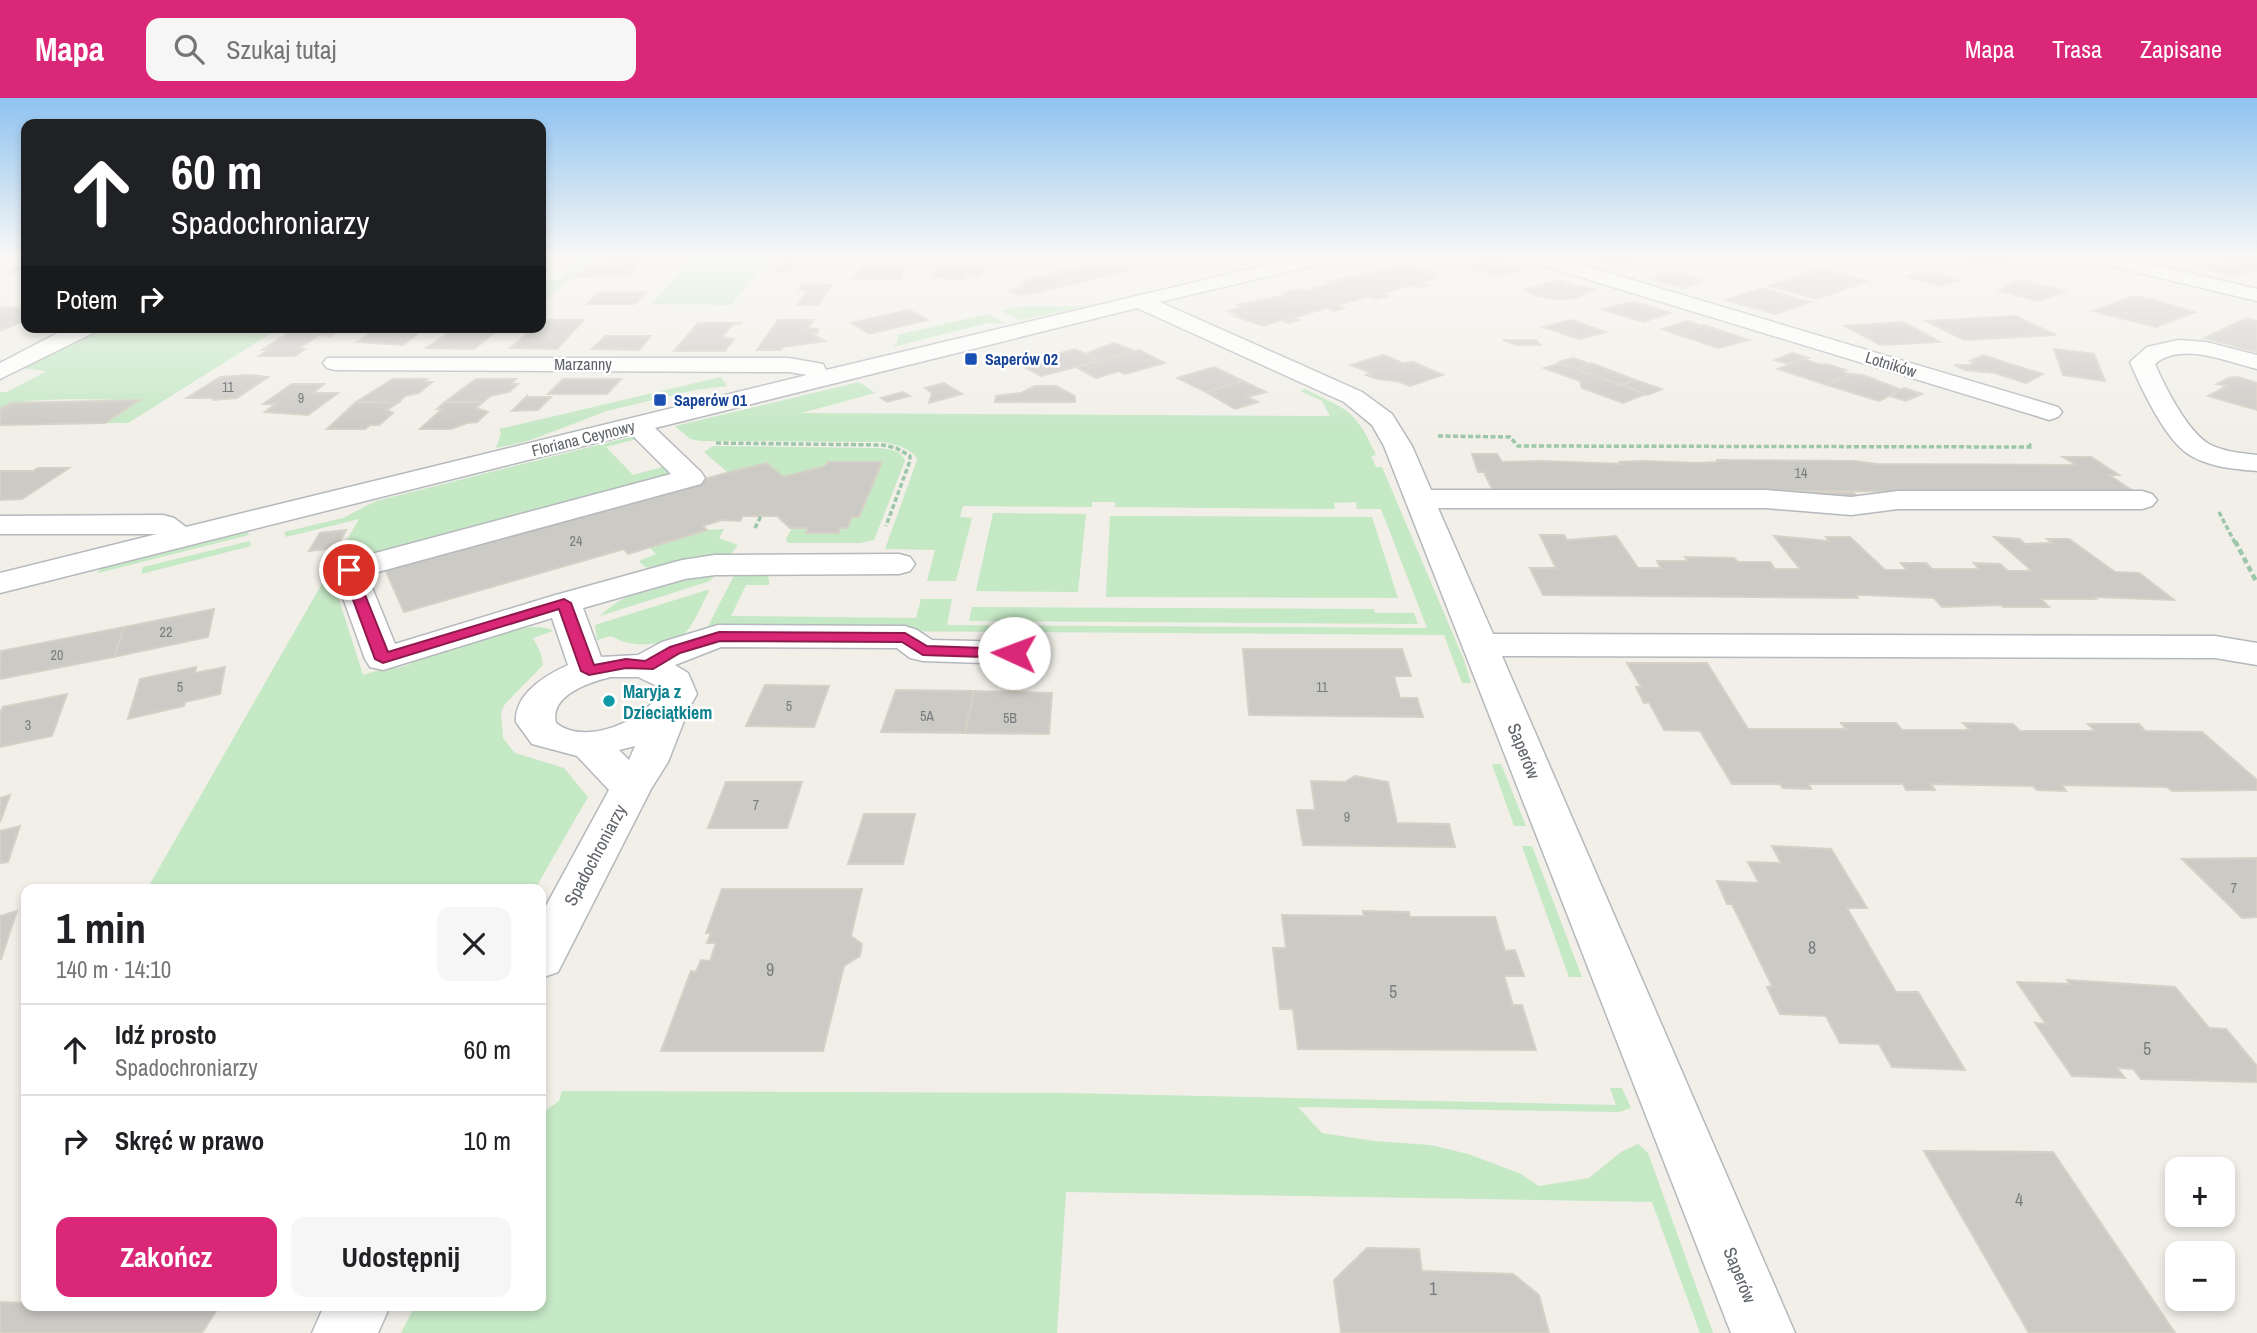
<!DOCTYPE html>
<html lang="pl">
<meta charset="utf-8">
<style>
body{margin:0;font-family:"Archivo Narrow",sans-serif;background:#f6f6f6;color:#202124;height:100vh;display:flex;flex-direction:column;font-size:26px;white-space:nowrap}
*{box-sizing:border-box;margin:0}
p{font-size:23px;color:#757577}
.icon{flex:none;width:38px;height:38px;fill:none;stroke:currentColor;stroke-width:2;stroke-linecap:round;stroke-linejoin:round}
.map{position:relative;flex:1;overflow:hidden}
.drawer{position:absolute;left:21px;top:786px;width:525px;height:427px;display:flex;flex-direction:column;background:#fff;border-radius:14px;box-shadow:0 4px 10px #0003}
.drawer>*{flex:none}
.top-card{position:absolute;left:21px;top:21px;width:525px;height:214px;border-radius:14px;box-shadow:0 4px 10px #0003;background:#202124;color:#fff;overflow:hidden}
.controls{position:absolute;left:2165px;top:1059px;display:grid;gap:14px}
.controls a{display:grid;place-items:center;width:70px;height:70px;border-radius:14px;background:#fff;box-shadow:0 4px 10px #0003;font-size:35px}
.pin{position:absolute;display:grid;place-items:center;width:60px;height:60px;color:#fff;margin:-30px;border:4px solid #fff;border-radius:50%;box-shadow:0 2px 7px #0007}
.me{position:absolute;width:77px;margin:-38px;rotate:272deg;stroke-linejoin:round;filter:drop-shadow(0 0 5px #0008)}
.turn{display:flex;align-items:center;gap:24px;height:147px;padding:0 35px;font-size:32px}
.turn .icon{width:91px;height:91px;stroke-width:2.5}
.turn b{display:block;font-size:49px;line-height:60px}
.then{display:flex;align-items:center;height:66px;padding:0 35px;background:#0003;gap:14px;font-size:26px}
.round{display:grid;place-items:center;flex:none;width:74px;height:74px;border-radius:14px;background:#f6f6f6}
.summary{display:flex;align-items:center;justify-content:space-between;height:119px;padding:0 35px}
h1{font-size:42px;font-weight:800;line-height:52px}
.button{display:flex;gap:14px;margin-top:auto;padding:14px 35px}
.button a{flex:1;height:80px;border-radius:14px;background:#db2777;color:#fff;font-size:28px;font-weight:800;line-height:80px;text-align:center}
.button a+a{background:#f6f6f6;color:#202124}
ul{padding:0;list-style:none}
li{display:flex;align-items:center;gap:21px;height:91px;padding:0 35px;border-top:2px solid #e0e0e0}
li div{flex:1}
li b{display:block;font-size:26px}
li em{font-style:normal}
header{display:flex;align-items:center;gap:42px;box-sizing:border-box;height:98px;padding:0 35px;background:#db2777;color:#fff}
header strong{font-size:33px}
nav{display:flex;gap:38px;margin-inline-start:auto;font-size:24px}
.search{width:490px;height:63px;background:#f6f6f6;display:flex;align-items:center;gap:18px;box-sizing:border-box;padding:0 24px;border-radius:14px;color:#757577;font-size:26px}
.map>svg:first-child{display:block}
.green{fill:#c5e8c5}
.building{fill:#cccac5;stroke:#d6d1c6;stroke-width:2}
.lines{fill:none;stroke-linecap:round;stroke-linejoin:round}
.minor-casing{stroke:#b5b8bc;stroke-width:3}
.path-far2{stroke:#9cc7a9;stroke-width:2.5;stroke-dasharray:4.5 2;stroke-linecap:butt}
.path-far1{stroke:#9cc7a9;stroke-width:3.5;stroke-dasharray:5 2.5;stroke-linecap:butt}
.path{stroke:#9cc7a9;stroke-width:4.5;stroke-dasharray:6 3.5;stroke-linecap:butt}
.minor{fill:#fff;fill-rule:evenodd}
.route{fill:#db2777;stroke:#8e194d;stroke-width:2}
.transit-dot{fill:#1a4fb4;stroke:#fff;stroke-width:2.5}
.culture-dot{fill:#0f9aa8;stroke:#fff;stroke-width:2.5}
.labels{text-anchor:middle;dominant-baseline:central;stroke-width:5;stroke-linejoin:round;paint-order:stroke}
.number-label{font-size:14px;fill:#7a7d7f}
.far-transit-label{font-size:16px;font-weight:bold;fill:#164399;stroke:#fff;text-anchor:start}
.far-street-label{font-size:16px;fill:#5f6368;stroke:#fff}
.culture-label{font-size:18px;font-weight:bold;fill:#0d838f;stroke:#fff;text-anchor:start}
.street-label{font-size:18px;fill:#5f6368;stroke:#fff}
.near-number-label{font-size:18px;fill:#7a7d7f}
</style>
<header>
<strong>Mapa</strong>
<div class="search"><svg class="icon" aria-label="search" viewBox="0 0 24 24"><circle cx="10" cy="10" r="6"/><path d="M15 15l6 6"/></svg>Szukaj tutaj</div>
<nav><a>Mapa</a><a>Trasa</a><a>Zapisane</a></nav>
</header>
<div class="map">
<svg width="2257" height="1235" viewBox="0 0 2257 1235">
<rect width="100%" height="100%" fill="#f1efe8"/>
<!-- green -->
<g class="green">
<path d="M583 158H599L541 206V184L559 181Z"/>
<path d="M697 158H771L731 207 651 206Z"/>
<path d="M1022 208H1088L1020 222 1001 213Z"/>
<path d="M987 216 1006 225H988L893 249 898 242 897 237Z"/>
<path d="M101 229H281L128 325H105L139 302C105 303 27 296 0 311V294H7L47 273 21 270Z"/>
<path d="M721 279 727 288 695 292 607 313 528 343 496 350 501 336 499 331Z"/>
<path d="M859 284 875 295 801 315 1330 318 1322 303 1300 293 1305 291C1349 313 1355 311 1376 357L1371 358 1376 369H1382L1464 562 1471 585H1462L1444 537 706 532 736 474H765L769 481V487H746L731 518 916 520 921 501H952L947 527 1427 530 1381 411H1357L1356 404 1334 405 1335 411 1115 409V404H1092V409L963 408 960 419 972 420 956 483H927L935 452 885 451 916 365 917 360C908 349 896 347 883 344L701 343 690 341 675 328Z"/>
<path d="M634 338 637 341 606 349 633 377 666 368 673 375 671 380 330 473 363 577 396 567 397 570 411 566 410 563C439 554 530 517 553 533L533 540 541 556 543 567 505 606 501 614 503 640 515 655 564 670 588 699 535 791H147L359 421 286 439 284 434 343 420 376 403Z"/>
<path d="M713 348 879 350C889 351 901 352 905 363L874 442 860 445H788L786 441 792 430H808L807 435H839L840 430H847L852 419 860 418 881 365 828 364 826 368 783 379 767 365 727 374 704 354Z"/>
<path d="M993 415 1086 416 1078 494 976 493Z"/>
<path d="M1110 418 1372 419 1398 500 1106 499Z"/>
<path d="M724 431 719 440 738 447 727 461 652 470 645 469 639 463 656 456 649 449 707 432Z"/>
<path d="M239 433H247L249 437 98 475 102 467Z"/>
<path d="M250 443 251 448 141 476 143 469Z"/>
<path d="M718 474 710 483 600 518C627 491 681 475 718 474Z"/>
<path d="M707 492 709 493C690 528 692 544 648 546 633 547 624 545 611 538L597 542 595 527Z"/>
<path d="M972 509 1374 511 1375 515H1414L1418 526 969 523Z"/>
<path d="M1492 666H1501L1526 728H1514Z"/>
<path d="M1522 748H1532L1582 879H1569Z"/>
<path d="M1610 990H1622L1631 1010 1619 1014 1298 1009 1322 1035 1374 1043 1430 1047 1468 1056 1519 1075 1539 1088 1589 1080 1621 1054 1638 1046 1648 1055 1713 1235H1700L1652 1104 1066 1094 1057 1235H401L415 1208H541V1016L559 1003 562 993 1065 995 1616 1007Z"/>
</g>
<!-- building -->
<g class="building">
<path d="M1585 158H1639L1643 159 1618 167 1581 159Z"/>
<path d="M1947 158H2000L2011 163 1992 170Z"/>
<path d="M2234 159 2257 164V171L2253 172 2224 166Z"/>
<path d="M1493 161 1524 171 1496 178 1466 168Z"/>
<path d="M614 164 641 165 628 177H593L604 167Z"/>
<path d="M781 164 796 165 789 174H774Z"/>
<path d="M26 166V175H2L21 167Z"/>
<path d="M862 166H882L880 168H906L900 181H853Z"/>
<path d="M1408 166 1434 175 1425 177 1436 180 1420 185 1427 187 1418 190 1411 187 1380 196 1387 198 1378 201 1370 198 1337 207 1344 210 1334 213 1327 210 1292 220 1299 222 1289 225 1282 222 1263 228 1234 218 1238 217 1228 213 1242 209 1238 207 1287 197 1283 195 1300 191 1304 193 1331 186 1326 184Z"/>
<path d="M2224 166 2253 172 2236 178 2203 170Z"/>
<path d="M588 167H604L589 179H574Z"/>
<path d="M1116 167 1133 171 1035 195 1019 197 1010 192 1024 188 1021 186 1028 181 1086 168 1102 170Z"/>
<path d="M937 169H984L980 178H966L965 182 932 179Z"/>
<path d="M1820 171 1868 183 1817 201 1769 188Z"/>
<path d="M1670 173 1703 183 1683 190 1651 181Z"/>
<path d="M1926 173 1959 182 1940 188 1907 179Z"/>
<path d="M1558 182 1576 189 1581 187 1594 191 1579 196 1584 197 1576 200 1558 202 1537 198 1526 192Z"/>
<path d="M2021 182 2065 193 2058 196 2014 184Z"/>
<path d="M2014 184 2058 196 2038 203 1999 193Z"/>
<path d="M803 187H831L819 207H797L807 193 799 192Z"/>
<path d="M1762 190 1810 204 1775 216 1726 202Z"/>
<path d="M600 194H647L641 200H593Z"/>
<path d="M2134 198 2155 202 2195 214 2156 229 2092 213Z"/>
<path d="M593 200H641L635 206H587Z"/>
<path d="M1634 204 1671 215 1643 224 1601 211Z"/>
<path d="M3 209 26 210V222L0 233V211Z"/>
<path d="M909 212 928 222 869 236 851 225Z"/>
<path d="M2015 218 2056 237 1964 242 1926 223Z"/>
<path d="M2247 220 2257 223V254L2204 240Z"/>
<path d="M543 222H584L557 251 510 250 535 229H541Z"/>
<path d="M778 222H813L808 230 818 231V234L812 236 825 243 783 249 781 252H757Z"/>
<path d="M1571 222 1606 234 1579 241 1543 229Z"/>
<path d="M1687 223 1701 228 1676 236 1662 231Z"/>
<path d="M1903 224 1940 244 1880 247 1845 228Z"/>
<path d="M698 225H742L733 226 722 239 734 241 725 253H674Z"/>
<path d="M1704 227 1749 242 1718 250 1676 236Z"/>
<path d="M313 229H343L331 238 319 237 298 251H305L295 258H259L269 252H262L293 232H309Z"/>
<path d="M378 229H426L403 247 357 244Z"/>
<path d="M457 229H502L474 251 426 250Z"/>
<path d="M605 238H651L639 252 592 251Z"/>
<path d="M1503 242H1536L1540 247H1517Z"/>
<path d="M1114 245 1135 253 1099 263 1085 256Z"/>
<path d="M1075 251 1099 263 1041 278 1019 266Z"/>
<path d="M2054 251 2094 256 2105 283 2063 277Z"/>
<path d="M1139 252 1165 265 1125 276 1119 273 1096 280 1076 269Z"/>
<path d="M1792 255 1808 260 1788 266 1775 262Z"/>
<path d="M1383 257 1403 265 1413 264 1443 277 1410 288 1397 283 1377 281 1366 277 1371 275 1351 267Z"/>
<path d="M1983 257 2007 265 2043 276 2026 285 1995 275 1965 272 1954 267H1969L1974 264 1970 263Z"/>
<path d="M1573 260 1590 266 1576 271 1559 264Z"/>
<path d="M1802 261 1822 267 1826 266 1846 272 1843 274 1850 276 1827 287 1778 271Z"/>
<path d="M1560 265 1622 287 1646 296 1623 305 1582 290 1580 283 1544 270Z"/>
<path d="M1591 265 1635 282 1622 287 1576 271Z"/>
<path d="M1214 269 1243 283 1206 294 1177 280Z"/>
<path d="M1850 276 1863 277 1902 292 1879 303 1827 287Z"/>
<path d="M248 277 268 279 237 300 213 302 212 300H187L220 279Z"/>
<path d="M2238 279 2257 285V312L2208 298 2227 288 2217 286 2228 280Z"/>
<path d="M393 281H427L424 284H432L419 295 405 298 398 305 356 304Z"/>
<path d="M476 281H516L511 286H518L509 294 490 298 483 304H445Z"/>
<path d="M563 281H621L607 296H548Z"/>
<path d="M1635 282 1662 291 1648 297 1622 287Z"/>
<path d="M1243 283 1266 294 1247 299 1258 304 1235 311 1206 294Z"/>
<path d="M944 285 962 296 929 305 932 295 925 290Z"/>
<path d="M292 286H324L313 295H338L308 317 265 314 276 306H263Z"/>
<path d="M1035 288H1056L1075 298V304H995L996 298 1021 295Z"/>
<path d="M1904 290 1922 296 1906 303 1890 298Z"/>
<path d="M903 294 910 298 887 304 881 300Z"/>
<path d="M527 298V299H551L538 312 512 313Z"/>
<path d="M140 302 105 325 0 327V311L11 305Z"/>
<path d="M356 304 398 305 387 312 393 315 379 327H370L365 331H327Z"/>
<path d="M445 304H483L476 310 488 314 477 324 467 325 451 331H420L442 311H437Z"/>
<path d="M1472 356H1497L1502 364 1541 363 1622 366 1620 364 1640 363 1698 365 1718 364 1717 362 1853 363 1877 366 2076 367 2063 359H2091L2119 377H2109L2136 395 1492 391 1484 374H1478Z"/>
<path d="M828 364H882L859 419H852L847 430H840L839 435H806L808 430H790L777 418H743L740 423 722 422 703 428 707 432 628 456 624 451 404 514 384 469 730 374 767 365 783 379 826 368Z"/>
<path d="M38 370H69L22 401 0 402V373H33Z"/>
<path d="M1784 394H1853L1861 403Z"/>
<path d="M346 432 336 450 309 453 320 435Z"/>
<path d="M1540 437H1564L1567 442 1616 438 1638 470H1661L1657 463H1688L1685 459 1734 460 1738 464H1770L1775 471H1800L1774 438 1829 443 1826 439H1850L1885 472H1907L1901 465H1926L1932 471H1979L1974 465 2000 466 2008 473H2032L1994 439 2020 441 2025 446 2052 445 2047 441H2069L2115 474 2139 475 2174 502 2094 499 2096 501H2041L2049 509H2003L2001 507 1942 509 1934 500 1865 497H1856L1858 500 1543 497 1530 470H1556Z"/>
<path d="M214 511 208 539 114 559 124 529Z"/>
<path d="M124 529 114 559 0 581 1 553Z"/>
<path d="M1243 551H1402L1411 578H1394L1400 600H1417L1423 619 1249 617Z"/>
<path d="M1627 565H1707L1748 631H1846L1841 625H1896L1902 632H1970L1963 625 2013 626 2020 633H2095L2088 626H2139L2145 633 2202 634 2257 682V692L2172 693 2167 689 2061 687 2066 693 2037 692 2033 688 1931 686 1935 692H1906L1903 686H1808L1811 691 1783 690 1780 686H1732L1700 633 1664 632 1649 604 1644 605 1636 589H1641Z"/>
<path d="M196 569 195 575 225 569 220 596 185 604 184 608 128 621 140 581Z"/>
<path d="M765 587 829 588 814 629 746 628Z"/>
<path d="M896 592 974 593 965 635 881 634Z"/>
<path d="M974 593 1052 595 1049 636 965 635Z"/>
<path d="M67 596 52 638 0 649V615L3 609Z"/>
<path d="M1355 678 1388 684 1397 725 1449 726 1455 749 1303 747 1297 712H1315L1311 683 1345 684Z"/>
<path d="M726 684H802L787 730H708Z"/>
<path d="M10 697 0 724V700Z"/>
<path d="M864 716H915L903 766H848Z"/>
<path d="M20 728 8 764 0 765V733Z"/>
<path d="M1772 748 1831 751 1867 810H1847L1896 894H1918L1965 972 1892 969 1879 946 1840 945 1826 918 1780 916 1767 889 1772 888 1732 806H1727L1717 783 1759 785 1748 764 1781 765Z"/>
<path d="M2257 760V819L2242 820 2182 761Z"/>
<path d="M722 791H862L851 838 862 846 860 858 844 868 823 953H661L691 873 696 874 701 862 710 863 716 845H707L711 835H706Z"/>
<path d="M17 813 1 861H0V818Z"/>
<path d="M1363 813 1409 814 1410 819H1495L1505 853 1515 852 1524 878H1504L1513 907H1522L1536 952 1298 951 1293 911H1280L1273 850H1286L1282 817 1364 818Z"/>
<path d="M2067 882 2175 889 2209 930 2226 931 2257 968V984L2141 981 2133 971 2117 970 2125 980 2072 978 2035 925 2046 926 2017 884 2070 886Z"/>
<path d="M1924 1053 2053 1054 2175 1235H2029Z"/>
<path d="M1367 1150 1419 1151 1422 1173 1513 1176 1539 1197 1549 1235H1341L1334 1182Z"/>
<path d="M0 1204 26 1205V1208L218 1210 202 1235H0Z"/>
</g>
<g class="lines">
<defs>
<g id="minor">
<path d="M1305 158H1340L1337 162 1160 204 1362 294 1392 316 1412 348 1431 392H1766L1851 399 1898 393H2142L2152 396 2157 402 2152 408 2142 411H1898L1851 417 1766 410H1438L1493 536 2215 538 2257 545V567L2215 560 1502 558 1795 1235H1731L1384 348 1372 327 1344 304 1137 210 655 330 701 374 705 380 701 386 367 477 395 546 552 498 682 462 715 457 899 456 910 459 915 466 910 473 899 476 715 477 685 481 583 510 601 559 638 557 662 544 718 527 905 528 917 532 932 542 1014 544 1027 547 1032 555 1027 563 1014 566 923 563 910 560 897 550 721 549 675 567 688 575 697 596 689 610 668 664 651 691 558 874 541 880V817L609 692 577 658 532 646 516 624C514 596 546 577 568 567L552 520 383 572 370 569 365 561 333 472 338 465 671 376 631 336 0 495V475L157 436H0V418L163 417 174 420 186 429 807 277 789 274 335 272 327 270 323 265 327 260H789L823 266 826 272ZM611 579H638L657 588 659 596C642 624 584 648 556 625 549 597 590 584 611 579ZM635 648 629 662 619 652Z"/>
<path d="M1521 158H1552L2058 309 2062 314 2058 319 2049 322 2040 319 1524 162Z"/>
<path d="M2082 158H2117L2257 191V203L2085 162Z"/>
<path d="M69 229H98L95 234 0 281V265Z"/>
<path d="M2178 242 2206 244 2257 257V271C2227 264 2182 243 2155 266 2165 289 2187 333 2209 346 2224 354 2241 355 2257 357V373C2234 371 2208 369 2188 356 2165 341 2141 290 2130 264L2147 249Z"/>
<path d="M324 1208H390L378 1235H312Z"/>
</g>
</defs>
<!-- minor casing -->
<use href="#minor" class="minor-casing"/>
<!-- path-far2 -->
<path class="path-far2" d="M2037 158 2057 163"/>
<!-- path-far1 -->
<g class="path-far1">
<path d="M1438 338 1510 339 1518 348 2032 349 2029 346"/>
<path d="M716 345 883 347 896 350 910 358V363L886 428"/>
<path d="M2219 414 2235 445"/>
<path d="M755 430 761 418"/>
</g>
<!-- path -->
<path class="path" d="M2235 443 2257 485"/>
<!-- minor -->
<use href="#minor" class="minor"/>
</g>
<!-- sky -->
<linearGradient id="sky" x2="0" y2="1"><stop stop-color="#8fc3f1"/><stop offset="0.48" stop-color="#f9f8f5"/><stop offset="1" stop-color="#f9f8f5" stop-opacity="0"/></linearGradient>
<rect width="2257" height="331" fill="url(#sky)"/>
<!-- route -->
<path class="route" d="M349 468 355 472 388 554 564 501 571 505 594 567 626 561 645 563 670 549 719 534 905 535 927 548 1014 551 1022 555 1014 560 923 557 902 544 720 543 680 555 653 571 626 570 589 577 581 573 559 511 383 565 375 561 342 472Z"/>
<!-- markers -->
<g class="transit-dot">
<rect x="964" y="254" width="14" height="14" rx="3.5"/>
<rect x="653" y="295" width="14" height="14" rx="3.5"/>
</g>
<circle class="culture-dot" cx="609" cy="603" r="7"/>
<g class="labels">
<!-- number labels -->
<g class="number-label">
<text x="228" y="289">11</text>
<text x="301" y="300">9</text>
<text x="1801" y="375">14</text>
<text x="576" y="443">24</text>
<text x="166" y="534">22</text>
<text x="57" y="557">20</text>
<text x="180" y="589">5</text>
<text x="1322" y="589">11</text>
<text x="789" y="608">5</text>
<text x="927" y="618">5A</text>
<text x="1010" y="620">5B</text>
<text x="28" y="627">3</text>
<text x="756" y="707">7</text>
<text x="1347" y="719">9</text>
<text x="2234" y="790">7</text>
</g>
<!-- far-transit labels -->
<g class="far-transit-label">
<text x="985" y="261">Saperów 02</text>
<text x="674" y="302">Saperów 01</text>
</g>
<!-- far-street labels -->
<g class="far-street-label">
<text x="583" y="266">Marzanny</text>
<text transform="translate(1891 266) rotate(17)">Lotników</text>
<text transform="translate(583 340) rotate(-14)">Floriana Ceynowy</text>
</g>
<!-- culture labels -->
<g class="culture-label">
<text x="623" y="593">Maryja z<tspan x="623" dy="21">Dzieciątkiem</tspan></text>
</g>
<!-- street labels -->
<g class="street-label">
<text transform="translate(1524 653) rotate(68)">Saperów</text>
<text transform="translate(595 757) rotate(-62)">Spadochroniarzy</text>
<text transform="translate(1740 1177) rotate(68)">Saperów</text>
</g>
<!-- near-number labels -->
<g class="near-number-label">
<text x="1812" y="849">8</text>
<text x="770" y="871">9</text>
<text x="1393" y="893">5</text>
<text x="2147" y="950">5</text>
<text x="2019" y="1101">4</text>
<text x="1433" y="1190">1</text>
</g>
</g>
</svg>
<div class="controls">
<a>+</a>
<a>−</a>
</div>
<div class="pin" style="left:349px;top:472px;background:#d93025"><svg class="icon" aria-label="arrive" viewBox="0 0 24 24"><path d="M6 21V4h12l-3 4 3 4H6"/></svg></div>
<svg class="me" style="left:1014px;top:555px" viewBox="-20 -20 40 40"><circle r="19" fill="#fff"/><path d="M0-13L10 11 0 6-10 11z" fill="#db2777"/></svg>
<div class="top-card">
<div class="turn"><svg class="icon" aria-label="ahead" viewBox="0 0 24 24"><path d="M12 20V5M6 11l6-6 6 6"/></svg><div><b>60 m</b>Spadochroniarzy</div></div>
<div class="then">Potem<svg class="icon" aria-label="right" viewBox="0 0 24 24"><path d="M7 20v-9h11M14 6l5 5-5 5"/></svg></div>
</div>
<section class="drawer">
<div class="summary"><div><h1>1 min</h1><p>140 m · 14:10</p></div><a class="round"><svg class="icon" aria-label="close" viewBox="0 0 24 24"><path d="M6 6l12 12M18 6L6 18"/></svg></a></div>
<ul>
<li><svg class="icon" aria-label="ahead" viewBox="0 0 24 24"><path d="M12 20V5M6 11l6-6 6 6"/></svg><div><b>Idź prosto</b><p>Spadochroniarzy</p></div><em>60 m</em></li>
<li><svg class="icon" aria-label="right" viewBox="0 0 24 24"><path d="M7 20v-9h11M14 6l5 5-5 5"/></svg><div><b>Skręć w prawo</b></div><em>10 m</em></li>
</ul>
<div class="button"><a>Zakończ</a><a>Udostępnij</a></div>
</section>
</div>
